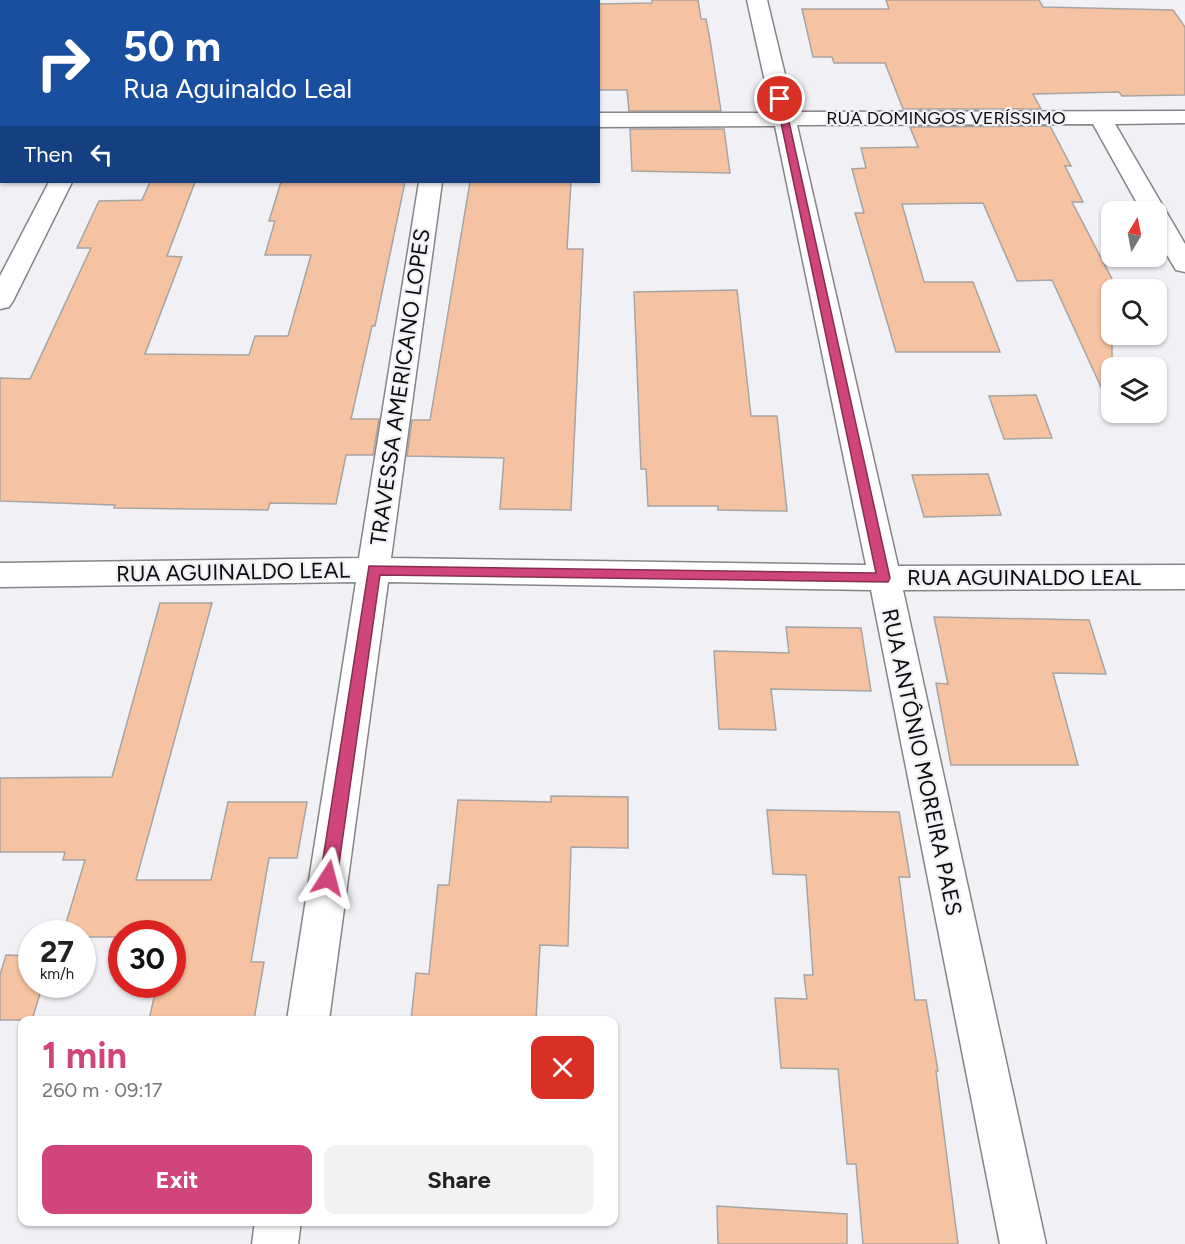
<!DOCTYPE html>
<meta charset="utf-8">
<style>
body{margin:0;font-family:Figtree,sans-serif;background:#f2f2f2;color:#222;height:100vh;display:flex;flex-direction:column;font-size:22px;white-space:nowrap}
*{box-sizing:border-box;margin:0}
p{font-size:20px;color:#767676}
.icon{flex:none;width:33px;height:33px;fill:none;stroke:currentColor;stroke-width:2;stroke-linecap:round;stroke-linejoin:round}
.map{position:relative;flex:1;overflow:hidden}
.details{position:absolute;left:18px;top:1016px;width:600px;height:210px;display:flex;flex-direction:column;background:#fff;border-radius:12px;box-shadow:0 2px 4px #0004}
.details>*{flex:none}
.hud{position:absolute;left:0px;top:0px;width:600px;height:183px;box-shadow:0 2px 4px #0004;background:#1a4fa0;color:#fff;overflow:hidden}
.needle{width:39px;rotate:10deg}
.tools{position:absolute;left:1101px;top:201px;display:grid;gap:12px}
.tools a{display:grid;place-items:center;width:66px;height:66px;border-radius:12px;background:#fff;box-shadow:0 2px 4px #0004;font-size:30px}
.speed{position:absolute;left:18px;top:920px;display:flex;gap:12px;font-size:30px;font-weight:700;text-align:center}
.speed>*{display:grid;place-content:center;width:78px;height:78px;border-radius:50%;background:#fff;box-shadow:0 2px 4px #0004;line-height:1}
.speed small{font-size:15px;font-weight:400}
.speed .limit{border:9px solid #d22;background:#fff;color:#111}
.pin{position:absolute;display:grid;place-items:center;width:51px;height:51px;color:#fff;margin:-26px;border:3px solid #fff;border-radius:50%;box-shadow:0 2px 6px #0007}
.me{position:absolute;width:66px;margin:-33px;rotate:9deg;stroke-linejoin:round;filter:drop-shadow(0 0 4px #0008)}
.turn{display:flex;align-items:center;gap:21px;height:126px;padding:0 24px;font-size:27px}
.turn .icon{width:78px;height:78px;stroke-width:2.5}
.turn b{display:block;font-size:42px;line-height:51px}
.then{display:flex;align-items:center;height:57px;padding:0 24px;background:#0003;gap:12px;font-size:22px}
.round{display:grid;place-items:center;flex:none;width:63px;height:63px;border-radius:12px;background:#f2f2f2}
.head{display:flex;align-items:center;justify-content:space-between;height:102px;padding:0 24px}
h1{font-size:36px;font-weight:700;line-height:45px;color:#d0457c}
.action{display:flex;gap:12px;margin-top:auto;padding:12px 24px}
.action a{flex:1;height:69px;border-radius:12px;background:#d0457c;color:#fff;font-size:24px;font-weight:700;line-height:69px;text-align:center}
.action a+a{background:#f2f2f2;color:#222}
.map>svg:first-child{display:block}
.building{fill:#f5c3a2;stroke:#a8a4a1;stroke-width:1.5}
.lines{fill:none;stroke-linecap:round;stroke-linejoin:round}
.minor-casing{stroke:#858488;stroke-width:3}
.minor{fill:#fff;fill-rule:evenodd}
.route{fill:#d0457c;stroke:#872d51;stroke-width:1.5}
.labels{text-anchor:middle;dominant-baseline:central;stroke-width:4.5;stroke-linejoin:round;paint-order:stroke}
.far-street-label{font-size:18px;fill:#0c0c0d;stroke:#f0f0f5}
.street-label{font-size:22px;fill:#0c0c0d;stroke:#f0f0f5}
</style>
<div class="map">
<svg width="1185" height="1244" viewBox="0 0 1185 1244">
<rect width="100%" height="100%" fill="#f0f0f5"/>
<!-- building -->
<g class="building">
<path d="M652 0H698L701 19H706L710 40 721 111H629L627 90H598V4L652 3Z"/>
<path d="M886 0H1039L1043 7 1173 10 1185 27V95L1122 96 1119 92 1033 94 1041 109H903L885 63H834L832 57H813L802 9H889Z"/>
<path d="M1050 126 1071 166H1065L1083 202H1072L1112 279V411L1052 280 1017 281 983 203 902 204 924 282H973L1000 352H896L855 213H864L852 169 866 168 861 148 918 147 910 127Z"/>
<path d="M630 129H724L730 173 632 171Z"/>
<path d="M150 182H195L167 256 182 257 145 354 249 355 255 336H288L311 255H265L275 221H269L281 182H405L375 326H372L351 419H379L373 455H346L336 504 270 503 268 510 114 508 115 505 0 501V378L30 379 91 248H77L99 201 142 200Z"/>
<path d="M470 182H571L567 249H583L571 510 500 509 504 458 407 456 412 420H430Z"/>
<path d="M737 290 751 416H777L787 511 718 510V506H648L646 469H641L634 292Z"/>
<path d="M1036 395 1052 438 1004 439 989 396Z"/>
<path d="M988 474 1001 515 924 517 912 475Z"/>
<path d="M160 603H212L136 880H211L228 802H307L297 858H269L251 962H264L254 1020H149L157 984H172V933H122V937H82V933H63L85 860H63L65 852H0V778L112 777Z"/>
<path d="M934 617 1089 620 1106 674 1053 673 1078 765H951L936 683 948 684Z"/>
<path d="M786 627 861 628 871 691 771 689 776 730 719 729 714 651 789 653Z"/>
<path d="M551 796 628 797V848L571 847 568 946 540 945 536 1020H411L416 973 429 974 438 885H449L458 800 551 802Z"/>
<path d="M767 810 899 812 910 877H899L915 1000H926L938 1071H936L958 1244H863L856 1164H847L838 1069 781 1068 775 998 807 999 804 975H813L806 875 773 874Z"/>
<path d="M6 955 32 956V984H43L32 1020H0V975Z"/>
<path d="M717 1206 847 1214V1244H718Z"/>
</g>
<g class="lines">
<defs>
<g id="minor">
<path d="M137 0H157L137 2Z"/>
<path d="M747 0H767L794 112 1185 111V123L1115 124 1185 244V272L1176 270 1156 237V212H1142L1093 124 797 125 898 566 1185 565V589L903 590 1046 1244H1000L871 590 388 582 329 1020H287L356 582 0 587V563L359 558 419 182H442L391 558 866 565 775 126 598 127V113H772Z"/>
<rect x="0" y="117" width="2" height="14"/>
<path d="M49 182H72L13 301 9 307 0 309V276Z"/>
<path d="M255 1221H301L298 1244H252Z"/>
</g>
</defs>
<!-- minor casing -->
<use href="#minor" class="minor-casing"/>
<!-- minor -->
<use href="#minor" class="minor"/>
</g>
<!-- route -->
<path class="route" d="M780 96 784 99 890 578 888 582 380 575 337 878 334 883 328 885 323 883 320 878 369 566 876 573 776 99Z"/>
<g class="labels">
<!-- far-street labels -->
<g class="far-street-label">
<text x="946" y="118">RUA DOMINGOS VERÍSSIMO</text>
</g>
<!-- street labels -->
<g class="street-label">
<text transform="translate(400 387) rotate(-82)">TRAVESSA AMERICANO LOPES</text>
<text transform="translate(233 572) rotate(-1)">RUA AGUINALDO LEAL</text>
<text x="1024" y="577">RUA AGUINALDO LEAL</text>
<text transform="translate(922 762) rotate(78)">RUA ANTÔNIO MOREIRA PAES</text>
</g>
</g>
</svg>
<div class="tools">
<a><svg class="needle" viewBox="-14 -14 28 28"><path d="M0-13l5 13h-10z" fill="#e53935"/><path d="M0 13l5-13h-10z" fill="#767676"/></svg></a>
<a><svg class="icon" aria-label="search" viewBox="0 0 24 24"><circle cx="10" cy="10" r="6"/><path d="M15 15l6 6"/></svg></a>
<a><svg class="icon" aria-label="layers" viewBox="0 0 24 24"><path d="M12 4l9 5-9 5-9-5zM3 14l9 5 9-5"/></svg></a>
</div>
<div class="speed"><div>27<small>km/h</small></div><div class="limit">30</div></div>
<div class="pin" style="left:780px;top:99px;background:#d93025"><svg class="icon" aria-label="arrive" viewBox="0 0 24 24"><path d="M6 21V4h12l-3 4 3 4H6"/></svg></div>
<svg class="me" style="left:328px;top:878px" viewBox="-20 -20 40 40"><path d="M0-17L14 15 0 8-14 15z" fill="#d0457c" stroke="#fff" stroke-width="4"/></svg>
<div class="hud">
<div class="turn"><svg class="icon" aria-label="right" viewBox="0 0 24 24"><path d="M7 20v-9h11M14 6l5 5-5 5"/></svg><div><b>50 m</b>Rua Aguinaldo Leal</div></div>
<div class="then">Then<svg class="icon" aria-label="left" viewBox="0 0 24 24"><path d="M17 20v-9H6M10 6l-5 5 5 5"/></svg></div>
</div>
<section class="details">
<div class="head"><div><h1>1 min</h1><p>260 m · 09:17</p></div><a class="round" style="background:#d93025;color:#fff"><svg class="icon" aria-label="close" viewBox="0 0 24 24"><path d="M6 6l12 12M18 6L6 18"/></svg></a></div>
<div class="action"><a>Exit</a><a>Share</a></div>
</section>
</div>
